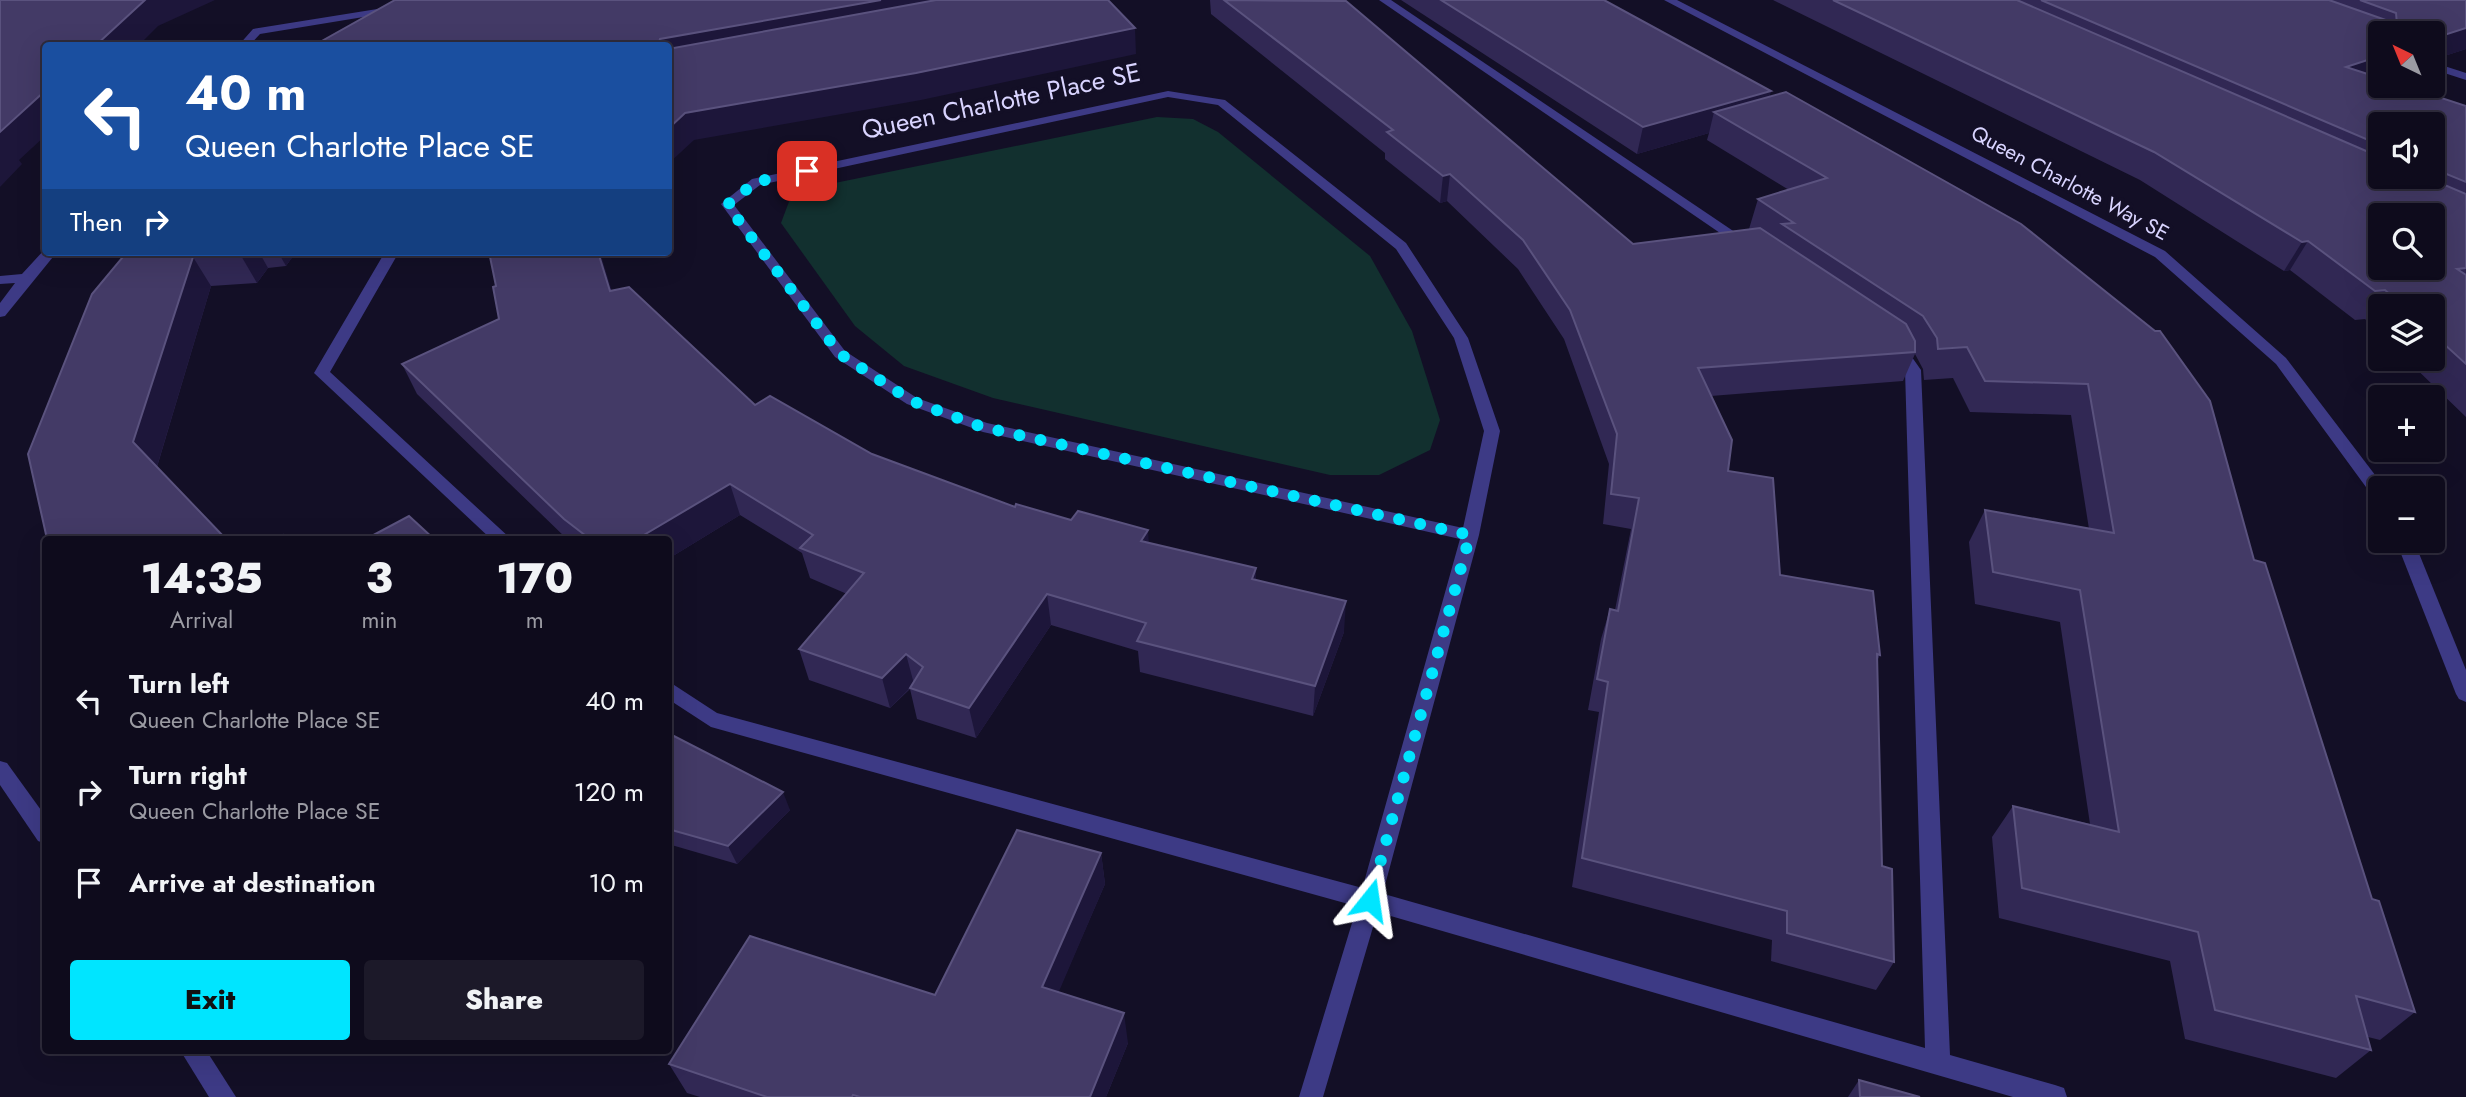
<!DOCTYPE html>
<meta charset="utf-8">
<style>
body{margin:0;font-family:Jost,sans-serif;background:#1c1929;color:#f1f3f6;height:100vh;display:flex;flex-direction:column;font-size:26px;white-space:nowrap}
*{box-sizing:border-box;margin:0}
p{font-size:23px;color:#9b9ba3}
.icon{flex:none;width:38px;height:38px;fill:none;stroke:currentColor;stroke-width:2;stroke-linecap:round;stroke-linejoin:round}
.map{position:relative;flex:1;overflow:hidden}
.panel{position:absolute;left:42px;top:536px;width:630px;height:518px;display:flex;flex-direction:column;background:#0e0b1c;border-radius:7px;box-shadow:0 7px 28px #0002,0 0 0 2px #2e2b3b}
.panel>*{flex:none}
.guide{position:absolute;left:42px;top:42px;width:630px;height:214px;border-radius:7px;box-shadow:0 7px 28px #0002,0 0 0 2px #2e2b3b;background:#1a4fa0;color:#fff;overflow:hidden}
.needle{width:46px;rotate:317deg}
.fabs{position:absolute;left:2368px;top:21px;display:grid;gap:14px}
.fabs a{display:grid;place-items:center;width:77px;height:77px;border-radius:7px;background:#0e0b1c;box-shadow:0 7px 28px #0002,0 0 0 2px #2e2b3b;font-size:35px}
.pin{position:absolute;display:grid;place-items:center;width:60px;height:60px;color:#fff;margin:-30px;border-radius:14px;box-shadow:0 4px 10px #0006}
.me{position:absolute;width:77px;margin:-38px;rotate:15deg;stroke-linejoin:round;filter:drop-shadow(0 0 5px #0008)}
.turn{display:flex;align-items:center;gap:24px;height:147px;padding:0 28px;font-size:32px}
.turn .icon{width:91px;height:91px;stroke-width:2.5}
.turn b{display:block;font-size:49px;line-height:60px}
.then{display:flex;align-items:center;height:66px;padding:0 28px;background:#0003;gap:14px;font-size:26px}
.eta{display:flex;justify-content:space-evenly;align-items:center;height:119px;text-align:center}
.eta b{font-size:42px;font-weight:800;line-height:49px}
.button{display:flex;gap:14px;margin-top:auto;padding:14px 28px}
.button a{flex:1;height:80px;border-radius:7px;background:#00e5ff;color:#111;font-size:28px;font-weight:800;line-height:80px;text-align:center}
.button a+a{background:#1c1929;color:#f1f3f6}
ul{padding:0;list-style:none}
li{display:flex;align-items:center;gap:21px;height:91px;padding:0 28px}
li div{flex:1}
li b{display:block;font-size:26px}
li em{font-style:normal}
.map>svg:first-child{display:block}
.green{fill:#12302f}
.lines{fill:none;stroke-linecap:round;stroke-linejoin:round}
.lane{fill:#3d3a85;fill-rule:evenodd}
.street{fill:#3d3a85;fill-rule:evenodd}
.wall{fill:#312854;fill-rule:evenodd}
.shaded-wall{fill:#1d163a}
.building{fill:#433a66;stroke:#5a527e;stroke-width:2;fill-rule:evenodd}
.route{stroke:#00e5ff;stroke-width:12;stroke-dasharray:0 21.6}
.labels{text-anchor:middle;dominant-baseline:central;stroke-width:7;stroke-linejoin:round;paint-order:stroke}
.far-street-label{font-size:21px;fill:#d9d4ff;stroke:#130f26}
.street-label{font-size:26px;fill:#d9d4ff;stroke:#130f26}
</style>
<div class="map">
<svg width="2466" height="1097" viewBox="0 0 2466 1097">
<rect width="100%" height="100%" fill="#130f26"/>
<!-- green -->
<path class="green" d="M1157 117 1193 119 1218 132 1370 256 1412 331 1440 420 1430 450 1379 475H1330L993 398 904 366 855 326 781 223 790 199 830 184Z"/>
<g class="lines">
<!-- lane -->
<g class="lane">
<path d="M1379 0H1391L1754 245 1747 249 1742 248Z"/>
<path d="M385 252H399L330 372 511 539H491L314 373Z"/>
<path d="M1897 342 1902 343 1921 370 1950 1055 2055 1085 2064 1088 2067 1097H2013L1370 910 711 727 668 699V681L717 713 1370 890 1925 1048 1905 370 1890 346Z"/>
</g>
<!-- street -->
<g class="street">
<path d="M1664 0H1677L2165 251 2286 358 2385 488H2380V500L2374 498 2276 364 2155 257Z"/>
<path d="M396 6 401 9 400 11 260 34 249 46H238L253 29Z"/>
<path d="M2432 62 2466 73V80L2432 69Z"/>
<path d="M1168 91 1225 100 1406 243 1468 338 1500 431 1479 535 1381 900 1323 1097H1299L1359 900 1460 539 983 432 907 404 835 357 721 204 752 179ZM1168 97 1218 105 1396 249 1454 338 1484 431 1463 528 987 423 917 398 845 351 734 205 760 185Z"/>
<path d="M45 249 46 252H57L5 316 0 317V303L15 283 0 284V276L22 274Z"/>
<path d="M2396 541H2414L2466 670V702L2459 699 2456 694Z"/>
<path d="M0 761 7 763 46 817V844L38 841 0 785Z"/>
<path d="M180 1050H206L236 1097H209Z"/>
</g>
</g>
<!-- wall -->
<g class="wall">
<path d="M1210 0H1335L1633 244 1750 229H1749L1758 199 1789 190 1707 140 1709 133 1637 154 1401 0H1604L1771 91 1769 97 2021 224 2254 560 2372 899 2415 1012 2380 1040 2368 1037 2371 1050 2336 1078 2185 1039 2170 961 1999 918 1992 837 2013 806 2090 824 2060 622 1975 604 1969 542 1985 510 2089 529 2071 415 1970 412 1953 378 1924 380 1923 369 1915 354 1903 381 1711 396 1728 471 1780 575 1880 655 1877 661 1882 866 1894 962 1876 990 1771 961 1772 940 1572 887 1599 712 1588 710 1601 639 1610 609 1615 610 1631 529 1603 524 1609 464 1564 339 1518 269 1447 201 1440 203 1385 159V153L1211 14Z"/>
<path d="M1773 0H2466V49L2432 60V33L2379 77 2466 106V417L2406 359H2432V306H2380V334L2365 319 2355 320 2290 270 2284 271 2140 180ZM2380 124H2432V177H2380Z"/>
<path d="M127 252H296L286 266 268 268 257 283 211 286 157 467 47 539Z"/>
<path d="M496 286 612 291 755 405 872 454 1015 507 1149 543 1256 580 1344 632 1313 716 1140 672 1138 651 1051 625 976 738 917 719 910 689 890 708 809 680 799 649 847 594 810 578 802 553 740 515 668 559V539H567L417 394 402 364 499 319Z"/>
<path d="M668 733 790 810 737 864 668 844Z"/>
<path d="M1101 853 1105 884 1058 992 1128 1043 1106 1097H700L687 1093 669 1064 935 995Z"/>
<path d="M1859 1080 1920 1097H1848Z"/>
</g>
<!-- shaded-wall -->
<g class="shaded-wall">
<path d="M145 0H215L158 26 138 46H95Z"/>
<path d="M881 0H1022L668 65V46H658L660 39Z"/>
<path d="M1135 28 1136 54 921 100 694 140 668 164V129L685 113Z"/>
<path d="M2466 28V49L2432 60V39Z"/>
<path d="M2380 56V77L2331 93 2346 67Z"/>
<path d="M46 90V135L19 160 22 164 0 187V132Z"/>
<path d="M1771 91 1763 117 1714 112 1709 133 1637 154 1643 127Z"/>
<path d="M1450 174 1447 201 1440 203 1443 176Z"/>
<path d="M2308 241 2290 270 2284 271 2302 242Z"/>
<path d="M242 252H259L268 268 257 283 240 254Z"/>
<path d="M278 252H296L286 266Z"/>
<path d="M598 252H600L621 321 610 291Z"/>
<path d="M193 257 211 286 155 473 133 442Z"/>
<path d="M730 484 740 515 668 559V539H637Z"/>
<path d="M1148 530 1150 561 1141 541Z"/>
<path d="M1256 568V599L1252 579Z"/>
<path d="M1047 594 1051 625 976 738 969 708Z"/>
<path d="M1346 601 1344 632 1313 716 1315 686Z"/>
<path d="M906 654 914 684 890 708 882 678Z"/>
<path d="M783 792 790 810 737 864 728 846Z"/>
<path d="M1101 853 1105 884 1048 1017 1042 987Z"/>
<path d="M1124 1013 1128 1043 1106 1097H1090Z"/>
</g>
<!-- building -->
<g class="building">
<path d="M0 0H145L95 46H46V90L0 132Z"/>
<path d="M395 0H881L660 39 658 46H313Z"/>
<path d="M936 0H1108L1135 28 916 73 685 113 668 129V49Z"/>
<path d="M1224 0 1346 1 1633 244 1760 228 1906 324 1915 341V352L1698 368 1732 440 1728 471 1773 478 1780 575 1873 591 1880 655 1877 654 1882 866 1892 869 1894 962 1787 933V911L1582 858 1608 682 1597 679 1610 609 1618 611 1639 498 1611 494 1617 434 1570 310 1523 240 1450 174 1443 176 1387 132 1393 130Z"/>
<path d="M1441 0H1604L1771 91 1643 127Z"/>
<path d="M1833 0H2017L2380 157V177H2426L2466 194V268L2457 269 2466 275V364L2432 333V306H2403L2385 290 2375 291 2308 241 2302 242 2154 152ZM2380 215H2432V268H2380Z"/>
<path d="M2041 0H2329L2397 24 2396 13 2360 0H2466V28L2432 39V33H2380V56L2346 67 2380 78V86H2405L2466 106V182L2432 168V124H2380V145Z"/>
<path d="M1786 92 2021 224 2155 331H2160L2210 401 2254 560 2265 563 2372 899 2379 901 2415 1012 2356 996 2371 1050 2215 1010 2198 932 2022 888 2013 806 2119 832 2080 590 1993 572 1985 510 2114 533 2088 384 1985 381 1967 347 1938 349 1937 338 1923 316 1782 224 1794 223 1758 199 1827 178 1714 112Z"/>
<path d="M127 252H242L240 254 193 257 133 442 226 539H47L28 454 92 294Z"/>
<path d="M489 252H598L610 291 629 287 755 405 770 396 872 454 1015 507 1016 504 1071 520 1078 511 1148 530 1141 541 1256 568 1252 579 1346 601 1315 686 1137 641 1146 623 1047 594 969 708 910 688 923 667 906 654 882 678 799 649 864 573 800 548 813 535 730 484 637 539H590L564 519 402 364 499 319 493 287 496 286Z"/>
<path d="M409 516 434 539H366Z"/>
<path d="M283 535 287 539H276Z"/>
<path d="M668 733 783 792 728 846 668 829Z"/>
<path d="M1017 830 1101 853 1042 987 1124 1013 1090 1097H860L853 1095 852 1097H767L669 1064 750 936 935 995Z"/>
<path d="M1859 1080 1920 1097H1860Z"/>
</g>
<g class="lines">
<!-- route -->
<path class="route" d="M807 171 756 182 727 205 840 354 912 401 982 427 1470 535 1370 900"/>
</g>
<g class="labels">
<!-- far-street labels -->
<g class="far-street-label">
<text transform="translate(2070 183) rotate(28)">Queen Charlotte Way SE</text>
</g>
<!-- street labels -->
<g class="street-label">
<text transform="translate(1001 101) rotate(-12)">Queen Charlotte Place SE</text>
</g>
</g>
</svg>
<div class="fabs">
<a><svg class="needle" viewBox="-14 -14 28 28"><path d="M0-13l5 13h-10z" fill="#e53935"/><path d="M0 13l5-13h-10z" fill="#9b9ba3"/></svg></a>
<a><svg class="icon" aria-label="sound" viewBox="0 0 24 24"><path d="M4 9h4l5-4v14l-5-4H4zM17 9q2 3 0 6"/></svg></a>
<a><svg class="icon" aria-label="search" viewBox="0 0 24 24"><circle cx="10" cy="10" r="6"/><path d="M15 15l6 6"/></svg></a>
<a><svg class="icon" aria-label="layers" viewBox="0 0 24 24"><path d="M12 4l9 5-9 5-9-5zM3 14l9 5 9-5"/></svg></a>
<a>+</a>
<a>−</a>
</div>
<div class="pin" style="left:807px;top:171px;background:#d93025"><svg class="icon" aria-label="arrive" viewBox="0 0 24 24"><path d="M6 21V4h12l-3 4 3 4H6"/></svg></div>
<svg class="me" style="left:1370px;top:900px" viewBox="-20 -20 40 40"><path d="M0-17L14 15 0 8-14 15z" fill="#00e5ff" stroke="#fff" stroke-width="4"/></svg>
<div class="guide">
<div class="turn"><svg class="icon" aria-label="left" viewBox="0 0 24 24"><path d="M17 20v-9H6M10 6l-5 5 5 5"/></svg><div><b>40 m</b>Queen Charlotte Place SE</div></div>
<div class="then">Then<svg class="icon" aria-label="right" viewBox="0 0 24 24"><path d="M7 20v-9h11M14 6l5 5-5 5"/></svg></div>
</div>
<section class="panel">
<div class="eta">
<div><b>14:35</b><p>Arrival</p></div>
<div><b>3</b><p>min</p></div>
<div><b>170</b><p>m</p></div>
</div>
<ul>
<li><svg class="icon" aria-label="left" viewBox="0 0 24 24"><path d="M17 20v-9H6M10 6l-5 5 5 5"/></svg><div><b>Turn left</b><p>Queen Charlotte Place SE</p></div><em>40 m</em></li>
<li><svg class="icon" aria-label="right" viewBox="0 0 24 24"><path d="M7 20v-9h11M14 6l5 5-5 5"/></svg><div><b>Turn right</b><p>Queen Charlotte Place SE</p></div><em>120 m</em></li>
<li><svg class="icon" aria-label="arrive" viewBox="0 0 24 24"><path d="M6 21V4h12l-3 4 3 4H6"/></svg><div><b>Arrive at destination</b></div><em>10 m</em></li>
</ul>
<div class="button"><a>Exit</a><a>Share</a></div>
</section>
</div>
